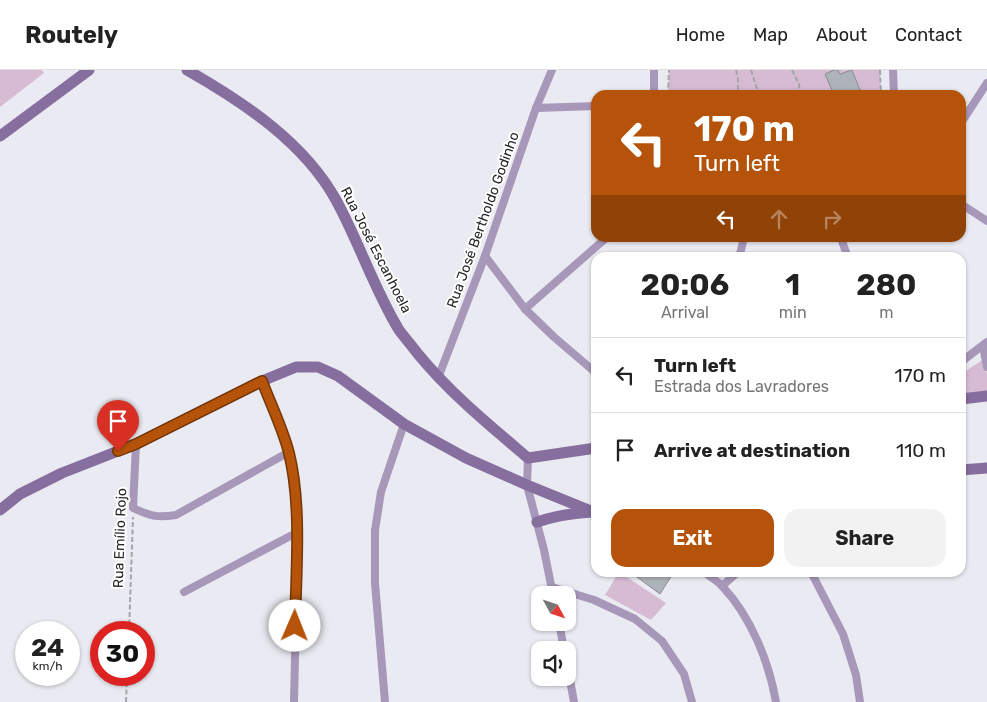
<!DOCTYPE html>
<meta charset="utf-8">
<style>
body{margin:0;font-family:Rubik,sans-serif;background:#f2f2f2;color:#222;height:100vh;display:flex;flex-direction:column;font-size:19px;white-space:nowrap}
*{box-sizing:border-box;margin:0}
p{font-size:16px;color:#767676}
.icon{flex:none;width:28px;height:28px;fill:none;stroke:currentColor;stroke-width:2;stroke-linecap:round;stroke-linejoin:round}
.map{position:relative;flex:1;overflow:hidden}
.details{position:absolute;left:591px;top:182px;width:375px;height:325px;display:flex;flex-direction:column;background:#fff;border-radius:15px;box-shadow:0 1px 4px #0004}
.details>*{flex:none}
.hud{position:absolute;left:591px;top:20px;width:375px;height:152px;border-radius:15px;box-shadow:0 1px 4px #0004;background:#b45309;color:#fff;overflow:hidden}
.needle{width:32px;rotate:130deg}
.fabs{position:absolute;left:531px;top:516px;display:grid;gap:10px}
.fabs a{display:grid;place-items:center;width:45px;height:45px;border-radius:10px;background:#fff;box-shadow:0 1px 4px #0004;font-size:25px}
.speed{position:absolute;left:15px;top:551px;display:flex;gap:10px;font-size:25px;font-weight:700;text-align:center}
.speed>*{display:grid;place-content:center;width:65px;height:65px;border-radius:50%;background:#fff;box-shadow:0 1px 4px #0004;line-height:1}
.speed small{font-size:12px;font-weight:400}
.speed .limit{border:8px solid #d22;background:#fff;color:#111}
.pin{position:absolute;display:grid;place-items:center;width:42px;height:42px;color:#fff;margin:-51px -21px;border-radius:50% 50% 50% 0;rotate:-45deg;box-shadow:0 0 5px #0007}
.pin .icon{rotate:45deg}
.me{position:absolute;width:55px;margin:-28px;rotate:1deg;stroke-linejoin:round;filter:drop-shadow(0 0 4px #0008)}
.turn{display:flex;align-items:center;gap:18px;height:105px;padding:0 20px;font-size:22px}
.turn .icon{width:65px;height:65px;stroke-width:2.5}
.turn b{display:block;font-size:35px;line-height:42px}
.lanes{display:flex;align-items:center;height:48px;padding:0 20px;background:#0003;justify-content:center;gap:25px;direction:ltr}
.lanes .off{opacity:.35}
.eta{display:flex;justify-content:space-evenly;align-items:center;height:85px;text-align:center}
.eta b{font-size:30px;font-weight:700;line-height:35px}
.button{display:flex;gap:10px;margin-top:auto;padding:10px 20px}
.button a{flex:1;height:58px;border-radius:15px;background:#b45309;color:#fff;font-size:20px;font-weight:700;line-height:58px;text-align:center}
.button a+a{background:#f2f2f2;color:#222}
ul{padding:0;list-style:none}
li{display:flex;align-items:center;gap:15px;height:75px;padding:0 20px;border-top:1px solid #e0e0e0}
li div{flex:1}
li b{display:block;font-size:19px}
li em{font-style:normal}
header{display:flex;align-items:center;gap:30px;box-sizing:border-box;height:70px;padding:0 25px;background:#fff;border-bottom:1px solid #e0e0e0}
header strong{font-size:24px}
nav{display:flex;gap:28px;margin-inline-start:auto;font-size:18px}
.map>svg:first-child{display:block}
.green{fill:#d6bbd3}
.building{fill:#aeb2b9;stroke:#898d93}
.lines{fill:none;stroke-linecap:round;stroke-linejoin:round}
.path{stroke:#a4a4aa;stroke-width:2;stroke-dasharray:5 2.5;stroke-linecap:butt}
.street{stroke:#a797b9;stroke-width:8}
.secondary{stroke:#866e9f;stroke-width:11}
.route-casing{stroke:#753606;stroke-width:12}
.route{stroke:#b45309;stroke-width:9}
.labels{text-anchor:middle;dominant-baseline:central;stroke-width:4;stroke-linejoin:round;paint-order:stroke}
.street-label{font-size:14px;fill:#27272a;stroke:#fff}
</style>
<header>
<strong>Routely</strong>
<nav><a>Home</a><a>Map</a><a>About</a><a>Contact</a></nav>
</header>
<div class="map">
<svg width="987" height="632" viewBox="0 0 987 632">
<rect width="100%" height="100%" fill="#eaeaf2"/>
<!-- green -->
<g class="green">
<path d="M0 0H42L44 3 0 37Z"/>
<path d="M669 0H880L881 22V25H668Z"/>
<path d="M984 289 987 305V324L961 323V304Z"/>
<path d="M619 502 666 533 651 550 605 525Z"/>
</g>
<!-- building -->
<g class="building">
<path d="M834 0H838L840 4 852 0 862 25H834L825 4Z"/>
<path d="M630 502H674L660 524Z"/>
</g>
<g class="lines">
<!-- path -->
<g class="path">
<path d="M736 0 738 9V25"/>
<path d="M751 0 759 25"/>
<path d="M792 0 799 14 800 25"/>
<path d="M880 0 881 25"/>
<path d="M668 25 669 0"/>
<path d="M129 562 133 447"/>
<path d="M126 632 127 605"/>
</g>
<!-- street -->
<g class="street">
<path d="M893 0 894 25"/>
<path d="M654 25V0"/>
<path d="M536 38 596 36"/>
<path d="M961 53 987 13"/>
<path d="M961 134 987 151"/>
<path d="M841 168 848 188"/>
<path d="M485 186 525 239 554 267 596 303"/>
<path d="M739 188 744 168"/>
<path d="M525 239 606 168"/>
<path d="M983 276 987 297"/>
<path d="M961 292 987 272"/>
<path d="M438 308 485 186 536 38 552 0"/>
<path d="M262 311 289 382 295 416 297 499 294 632"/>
<path d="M136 374 133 438C150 446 157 448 176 445L289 382"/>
<path d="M528 388 527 415 544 480 553 525"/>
<path d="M704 502C710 507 718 511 723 517 751 547 769 592 776 632"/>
<path d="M811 502 843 564 856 605 860 632"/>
<path d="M722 516 738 502"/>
<path d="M552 517 594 530 635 549 662 571 684 604 692 632"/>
<path d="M184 522 296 463"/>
<path d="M559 552 564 580"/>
<path d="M568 599 574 632"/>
<path d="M385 632 375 513V460L381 422 404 354"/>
</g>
<!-- secondary -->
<g class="secondary">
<path d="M187 0C243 32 304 72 336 130 359 172 374 219 399 260 405 268 412 276 418 284 450 323 489 355 528 388L596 378"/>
<path d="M0 66 89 0"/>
<path d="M961 329 987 326"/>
<path d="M961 400 987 398"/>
<path d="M0 440 20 424 62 403 136 374 262 311 296 297H318L338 306 404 354 466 388 527 415 596 443"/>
<path d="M537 452C555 446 573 443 592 442"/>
</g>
</g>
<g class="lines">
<defs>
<path id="route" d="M118 381 136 374 262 311C271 335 283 359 289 383 302 436 296 502 295 556"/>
</defs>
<!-- route casing -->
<use href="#route" class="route-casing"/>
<!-- route -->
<use href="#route" class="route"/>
</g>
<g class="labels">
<!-- street labels -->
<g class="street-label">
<text transform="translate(483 150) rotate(-70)">Rua José Bertholdo Godinho</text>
<text transform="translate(376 180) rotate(63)">Rua José Escanhoela</text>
<text transform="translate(120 468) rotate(-88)">Rua Emílio Rojo</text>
</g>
</g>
</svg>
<div class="fabs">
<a><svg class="needle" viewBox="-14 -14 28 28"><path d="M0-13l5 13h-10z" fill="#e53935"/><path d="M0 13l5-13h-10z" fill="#767676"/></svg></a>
<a><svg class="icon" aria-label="sound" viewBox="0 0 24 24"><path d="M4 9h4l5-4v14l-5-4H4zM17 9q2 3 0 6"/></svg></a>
</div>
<div class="speed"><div>24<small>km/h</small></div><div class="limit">30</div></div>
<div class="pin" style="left:118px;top:381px;background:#d93025"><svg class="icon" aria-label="arrive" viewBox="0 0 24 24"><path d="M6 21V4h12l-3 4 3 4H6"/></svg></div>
<svg class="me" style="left:295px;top:556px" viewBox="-20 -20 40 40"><circle r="19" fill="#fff"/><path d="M0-13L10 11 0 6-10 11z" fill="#b45309"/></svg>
<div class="hud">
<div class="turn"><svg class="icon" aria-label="left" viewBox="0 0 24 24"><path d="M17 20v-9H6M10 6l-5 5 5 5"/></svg><div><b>170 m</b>Turn left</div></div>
<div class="lanes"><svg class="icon" aria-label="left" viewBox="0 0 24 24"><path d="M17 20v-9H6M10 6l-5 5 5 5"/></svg><svg class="icon off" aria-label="ahead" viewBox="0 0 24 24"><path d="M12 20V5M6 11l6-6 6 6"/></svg><svg class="icon off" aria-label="right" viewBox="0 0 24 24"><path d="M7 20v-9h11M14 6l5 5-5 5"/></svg></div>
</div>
<section class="details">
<div class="eta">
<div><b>20:06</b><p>Arrival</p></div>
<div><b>1</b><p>min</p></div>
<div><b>280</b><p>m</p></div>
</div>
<ul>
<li><svg class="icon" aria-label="left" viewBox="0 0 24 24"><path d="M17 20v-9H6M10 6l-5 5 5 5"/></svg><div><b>Turn left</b><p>Estrada dos Lavradores</p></div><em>170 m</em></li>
<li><svg class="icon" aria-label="arrive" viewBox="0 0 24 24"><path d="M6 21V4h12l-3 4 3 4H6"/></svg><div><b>Arrive at destination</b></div><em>110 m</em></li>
</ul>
<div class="button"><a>Exit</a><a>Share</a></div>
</section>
</div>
